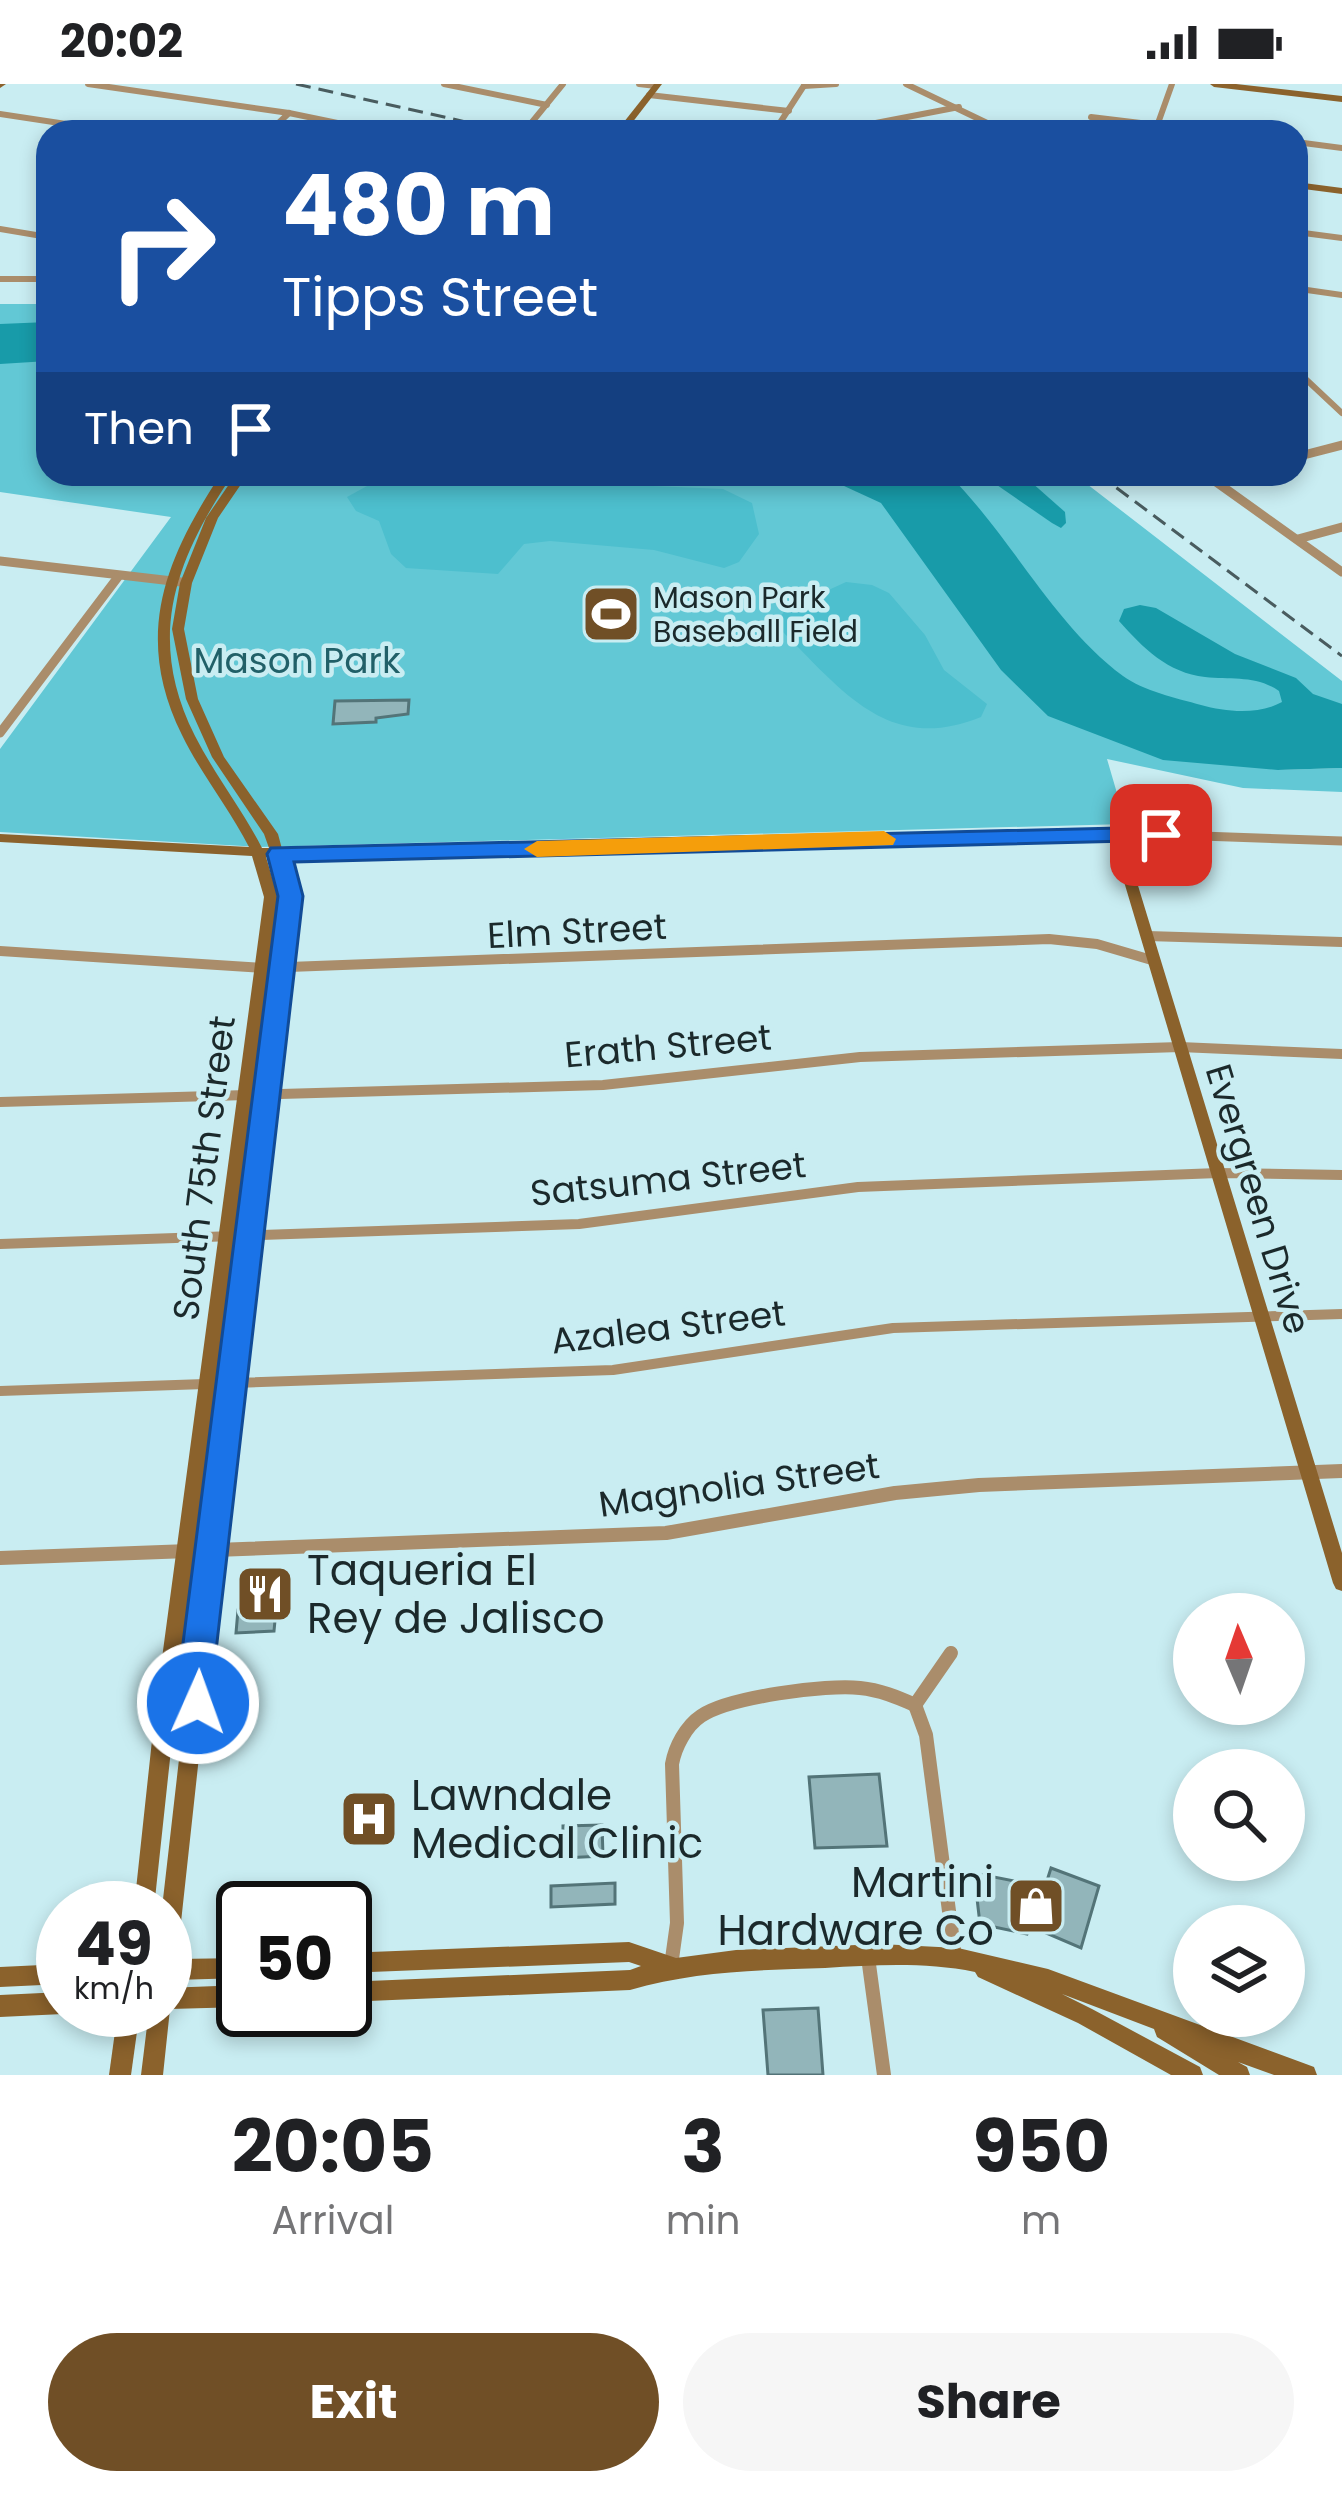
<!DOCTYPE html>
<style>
body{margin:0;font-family:Poppins,sans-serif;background:#f6f6f6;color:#202124;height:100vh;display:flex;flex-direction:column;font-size:45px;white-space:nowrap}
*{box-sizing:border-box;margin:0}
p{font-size:39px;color:#757577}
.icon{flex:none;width:66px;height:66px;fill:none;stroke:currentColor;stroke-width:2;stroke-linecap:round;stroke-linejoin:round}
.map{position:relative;height:1991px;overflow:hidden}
.side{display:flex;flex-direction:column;background:#fff;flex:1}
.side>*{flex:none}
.hud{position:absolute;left:36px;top:36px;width:1272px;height:366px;border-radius:36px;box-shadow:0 6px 18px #0003;background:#1a4fa0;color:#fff;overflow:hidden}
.needle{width:78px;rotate:358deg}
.tools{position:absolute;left:1173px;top:1509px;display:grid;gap:24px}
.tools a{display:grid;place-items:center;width:132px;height:132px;border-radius:50%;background:#fff;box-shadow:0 6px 18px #0003;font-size:60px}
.speed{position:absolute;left:36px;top:1797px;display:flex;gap:24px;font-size:60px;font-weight:700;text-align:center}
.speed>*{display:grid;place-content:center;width:156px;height:156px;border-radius:50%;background:#fff;box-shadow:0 6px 18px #0003;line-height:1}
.speed small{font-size:30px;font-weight:400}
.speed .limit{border:6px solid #111;border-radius:18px;background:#fff;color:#111}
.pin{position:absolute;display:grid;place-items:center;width:102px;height:102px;color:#fff;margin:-51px;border-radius:24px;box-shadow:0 6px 18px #0006}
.me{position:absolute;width:132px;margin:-66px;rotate:2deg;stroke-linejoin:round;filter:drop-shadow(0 0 9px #0008)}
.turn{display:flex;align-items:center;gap:42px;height:252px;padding:0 48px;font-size:54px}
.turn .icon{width:156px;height:156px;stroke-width:2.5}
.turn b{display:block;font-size:84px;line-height:102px}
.then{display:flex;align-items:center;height:114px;padding:0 48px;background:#0003;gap:24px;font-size:45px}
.eta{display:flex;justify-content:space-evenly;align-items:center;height:204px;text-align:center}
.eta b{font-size:72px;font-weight:700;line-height:84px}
.primary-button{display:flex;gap:24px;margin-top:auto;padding:24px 48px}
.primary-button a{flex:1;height:138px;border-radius:72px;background:#704f26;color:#fff;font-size:48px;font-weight:700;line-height:138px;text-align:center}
.primary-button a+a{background:#f6f6f6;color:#202124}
.status{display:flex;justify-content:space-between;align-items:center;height:84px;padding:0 60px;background:#fff;direction:ltr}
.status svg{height:33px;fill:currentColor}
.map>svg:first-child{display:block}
.green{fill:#62c8d5}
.forest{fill:#4dbfce}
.water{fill:#189ba9}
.building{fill:#92b5ba;stroke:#537478;stroke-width:3}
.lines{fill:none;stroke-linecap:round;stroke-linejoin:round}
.street-far3{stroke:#aa8d6b;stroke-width:6}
.street-far2{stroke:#aa8d6b;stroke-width:9}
.street-far1{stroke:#aa8d6b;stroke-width:10}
.street{stroke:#aa8d6b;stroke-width:14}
.secondary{fill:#8b622c;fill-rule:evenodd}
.rail{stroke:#495c5f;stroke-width:3;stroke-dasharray:15 8;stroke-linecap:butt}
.route{fill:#1a73e8;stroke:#114b97;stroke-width:3}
.slow{fill:#f59e0b}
.labels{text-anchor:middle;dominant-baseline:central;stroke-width:9;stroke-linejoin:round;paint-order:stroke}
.far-poi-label{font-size:30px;fill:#1b292b;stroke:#c9edf2;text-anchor:start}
.park-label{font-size:36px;fill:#216068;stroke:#c9edf2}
.street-label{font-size:36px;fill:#1b292b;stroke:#c9edf2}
.near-poi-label{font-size:42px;fill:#1b292b;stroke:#c9edf2;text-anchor:start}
</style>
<div class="status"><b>20:02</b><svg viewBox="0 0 49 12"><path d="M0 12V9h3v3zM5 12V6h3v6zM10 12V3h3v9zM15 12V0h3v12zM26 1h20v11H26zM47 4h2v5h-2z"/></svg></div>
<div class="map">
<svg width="1342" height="1991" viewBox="0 0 1342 1991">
<rect width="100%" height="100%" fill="#c9edf2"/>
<!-- green -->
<path class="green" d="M0 220H48V390H1074L1342 597V620L1298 626 1278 686 1342 684V708L1243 704 1107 675 1126 740 260 763 0 748V665L171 433 0 408Z"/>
<!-- forest -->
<g class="forest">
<path d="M389 390H575L629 401 723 405 752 419 759 450 739 478 724 484 654 466 550 457 524 460 498 490 406 484 391 470 379 437 356 427 347 413Z"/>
<path d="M846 498 872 501 889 509 925 551 944 586 987 620 981 633C888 671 842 606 782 547L779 535 785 526Z"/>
</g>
<!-- water -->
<g class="water">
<path d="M48 238V277L0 280V240Z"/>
<path d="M795 390H948C1011 452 1052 539 1123 592 1144 607 1176 614 1201 621 1226 628 1259 631 1282 618L1279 607C1256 591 1232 596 1205 593 1168 589 1143 564 1119 537L1124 525 1140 521 1156 524 1235 570 1296 594 1313 610 1342 620V684L1278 686 1163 676 1048 632 1001 586 881 419 831 396Z"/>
<path d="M981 390H1022L1065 428 1066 439 1061 444 1052 439Z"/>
</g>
<!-- building -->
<g class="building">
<path d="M409 616 408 630 376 634V638L333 640 335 617Z"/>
<path d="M279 1494 274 1547 236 1549 238 1526 251 1525 254 1495Z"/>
<path d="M879 1690 887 1762 815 1764 809 1693Z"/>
<path d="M602 1741 603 1772 563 1774V1742Z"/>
<path d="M1051 1784 1099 1802 1081 1864 1030 1842 1027 1850 980 1840 974 1789 1045 1803Z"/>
<path d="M615 1799V1820L551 1823V1802Z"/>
<path d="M818 1924 823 1991H768L763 1926Z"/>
</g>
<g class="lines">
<!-- street-far3 -->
<g class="street-far3">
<path d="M88 0 289 29 381 48"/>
<path d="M444 0 547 21"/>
<path d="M639 0 656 2"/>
<path d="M906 0 1006 48"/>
<path d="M804 2 836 0"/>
<path d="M649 11 789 27"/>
<path d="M0 30 119 48"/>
<path d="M1091 33 1215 48"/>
<path d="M1157 42 1172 0"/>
<path d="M528 43 563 0"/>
<path d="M269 48 289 29"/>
<path d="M774 48 805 0"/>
<path d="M829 48 959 23"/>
<path d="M1296 58 1342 64"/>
<path d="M0 145 48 153"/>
<path d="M1296 148 1342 154"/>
<path d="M0 195H48"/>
<path d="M1307 206 1342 211"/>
<path d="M1296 286 1342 329"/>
</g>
<!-- street-far2 -->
<g class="street-far2">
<path d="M1296 373 1342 361"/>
<path d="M1205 390 1342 488"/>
<path d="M1212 395 1231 390"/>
<path d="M1298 455 1342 443"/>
<path d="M0 477 181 498"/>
<path d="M0 649 118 493"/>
<path d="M1116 749 1342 757"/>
</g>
<!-- street-far1 -->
<g class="street-far1">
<path d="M1147 852 1342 858"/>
<path d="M0 867 262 884 1049 855 1097 860 1155 877"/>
<path d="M0 1018 603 1001 860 973 1180 963 1342 970"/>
<path d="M0 1160 579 1140 858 1103 1218 1089 1342 1091"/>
<path d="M0 1307 613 1286 893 1244 1342 1230"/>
</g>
<!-- street -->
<g class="street">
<path d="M0 1474 666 1449 895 1409 979 1401 1342 1387"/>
<path d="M915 1621 926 1651 955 1873"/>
<path d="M915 1621 951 1569"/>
<path d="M868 1873 884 1991"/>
<path d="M671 1882 677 1839 672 1680C675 1663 686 1642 701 1632 729 1613 827 1600 860 1604 880 1606 897 1613 915 1621"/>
</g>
<!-- secondary -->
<g class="secondary">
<path d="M0 0H6L0 4Z"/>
<path d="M654 0H662L625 48H616Z"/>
<path d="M1210 0H1236L1342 12V18L1214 3Z"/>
<path d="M1296 98 1342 104V110L1296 104Z"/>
<path d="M221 390H233C176 475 145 553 195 652 215 691 242 725 262 764H269L264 750 212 673 186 615 172 545 180 499 206 434 236 390H248L218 434 192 499 184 545 198 615 224 673 278 750 282 765 330 768 1121 746 1342 1469V1507L1336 1505 1333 1499 1111 754 330 776 285 774 297 812 271 1011 177 1875 243 1874V1894L174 1896 165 1902V1824H162L255 1011 283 812 271 773H266L278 813 176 1619 154 1824H134L156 1619 264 813 252 772 0 758V750L249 763C229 724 201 690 182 651 133 552 165 475 221 390Z"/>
<path d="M629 1858 676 1874 736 1866 880 1860 958 1864 1048 1885 1306 1980 1314 1983 1317 1991H1274L1238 1978 1247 1983 1250 1991H1219L1157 1953 1154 1945 1062 1910 1092 1925 1200 1983 1203 1991H1171L1078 1939 978 1893 975 1888C925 1878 876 1881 825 1884 759 1886 694 1887 630 1906L345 1918V1898L630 1886 641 1882 629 1878 345 1889V1869Z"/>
<path d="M63 1880V1900L0 1903V1883Z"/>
<path d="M243 1901V1923L170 1925 163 1991H141L149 1926H165V1904Z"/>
<path d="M63 1908V1926H71L63 1930 0 1933V1911Z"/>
<path d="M118 1926H140L131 1991H109Z"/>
</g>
<!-- rail -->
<g class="rail">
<path d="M296 0 511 48"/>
<path d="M1098 390 1342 572"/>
</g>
</g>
<!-- route -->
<path class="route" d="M1161 743 1170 745V756L294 778 303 812 216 1567 215 1619 210 1630 198 1635 185 1630 180 1619 182 1567 278 812 267 770 271 764Z"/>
<!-- slow -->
<path class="slow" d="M884 747 896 755 893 761 537 773 524 765 537 757Z"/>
<!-- icons -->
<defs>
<symbol id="stadium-square" viewBox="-11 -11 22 22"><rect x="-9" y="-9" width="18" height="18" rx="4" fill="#704f26" stroke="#c9edf2"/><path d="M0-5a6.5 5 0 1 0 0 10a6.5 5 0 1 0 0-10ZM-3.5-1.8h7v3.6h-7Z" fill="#fff"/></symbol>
<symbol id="restaurant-square" viewBox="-11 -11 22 22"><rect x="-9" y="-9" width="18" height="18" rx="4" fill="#704f26" stroke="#c9edf2"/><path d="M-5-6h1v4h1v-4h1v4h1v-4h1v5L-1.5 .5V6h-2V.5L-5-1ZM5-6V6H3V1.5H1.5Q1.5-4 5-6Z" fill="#fff"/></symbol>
<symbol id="hospital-square" viewBox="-11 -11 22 22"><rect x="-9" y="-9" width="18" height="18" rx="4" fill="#704f26" stroke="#c9edf2"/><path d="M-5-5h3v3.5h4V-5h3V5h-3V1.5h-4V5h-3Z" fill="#fff"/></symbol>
<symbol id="shop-square" viewBox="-11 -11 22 22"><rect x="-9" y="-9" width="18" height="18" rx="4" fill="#704f26" stroke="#c9edf2"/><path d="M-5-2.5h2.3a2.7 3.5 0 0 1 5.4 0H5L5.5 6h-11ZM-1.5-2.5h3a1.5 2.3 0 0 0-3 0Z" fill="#fff"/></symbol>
</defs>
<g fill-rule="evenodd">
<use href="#stadium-square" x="578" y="497" width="66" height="66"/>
<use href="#restaurant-square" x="232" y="1477" width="66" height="66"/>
<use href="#hospital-square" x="336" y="1702" width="66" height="66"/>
<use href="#shop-square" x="1003" y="1789" width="66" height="66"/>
</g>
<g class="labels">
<!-- far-poi labels -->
<g class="far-poi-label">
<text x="653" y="513">Mason Park<tspan x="653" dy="34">Baseball Field</tspan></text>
</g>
<!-- park labels -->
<g class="park-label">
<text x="297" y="576">Mason Park</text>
</g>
<!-- street labels -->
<g class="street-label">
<text transform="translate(577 847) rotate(-3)">Elm Street</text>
<text transform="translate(668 962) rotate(-5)">Erath Street</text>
<text transform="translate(204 1084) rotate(-83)">South 75th Street</text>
<text transform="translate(668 1095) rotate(-6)">Satsuma Street</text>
<text transform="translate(1258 1115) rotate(73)">Evergreen Drive</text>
<text transform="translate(668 1243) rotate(-7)">Azalea Street</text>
<text transform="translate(739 1401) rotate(-8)">Magnolia Street</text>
</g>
<!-- near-poi labels -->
<g class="near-poi-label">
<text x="307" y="1486">Taqueria El<tspan x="307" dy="48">Rey de Jalisco</tspan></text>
<text x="411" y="1711">Lawndale<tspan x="411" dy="48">Medical Clinic</tspan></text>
<text x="994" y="1798" text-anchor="end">Martini<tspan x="994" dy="48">Hardware Co</tspan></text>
</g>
</g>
</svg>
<div class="tools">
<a><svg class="needle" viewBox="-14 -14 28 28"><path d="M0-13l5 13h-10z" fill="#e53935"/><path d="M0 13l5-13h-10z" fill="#757577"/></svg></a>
<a><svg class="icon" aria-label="search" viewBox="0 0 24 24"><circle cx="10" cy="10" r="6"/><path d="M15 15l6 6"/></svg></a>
<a><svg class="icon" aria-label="layers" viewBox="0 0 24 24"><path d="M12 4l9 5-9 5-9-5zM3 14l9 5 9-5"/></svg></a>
</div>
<div class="speed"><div>49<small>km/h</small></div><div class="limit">50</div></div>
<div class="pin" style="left:1161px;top:751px;background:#d93025"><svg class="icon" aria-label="arrive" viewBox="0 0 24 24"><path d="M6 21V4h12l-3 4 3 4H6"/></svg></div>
<svg class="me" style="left:198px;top:1619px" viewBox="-20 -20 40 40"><circle r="17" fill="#1a73e8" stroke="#fff" stroke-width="3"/><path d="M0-11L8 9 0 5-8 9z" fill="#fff"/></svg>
<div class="hud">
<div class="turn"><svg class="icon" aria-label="right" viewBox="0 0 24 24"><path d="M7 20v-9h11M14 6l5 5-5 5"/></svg><div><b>480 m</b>Tipps Street</div></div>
<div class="then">Then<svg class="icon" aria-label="arrive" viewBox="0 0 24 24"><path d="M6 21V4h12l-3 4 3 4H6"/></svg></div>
</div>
</div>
<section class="side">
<div class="eta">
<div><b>20:05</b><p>Arrival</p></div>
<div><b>3</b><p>min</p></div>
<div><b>950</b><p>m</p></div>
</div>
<div class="primary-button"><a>Exit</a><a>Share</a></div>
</section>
